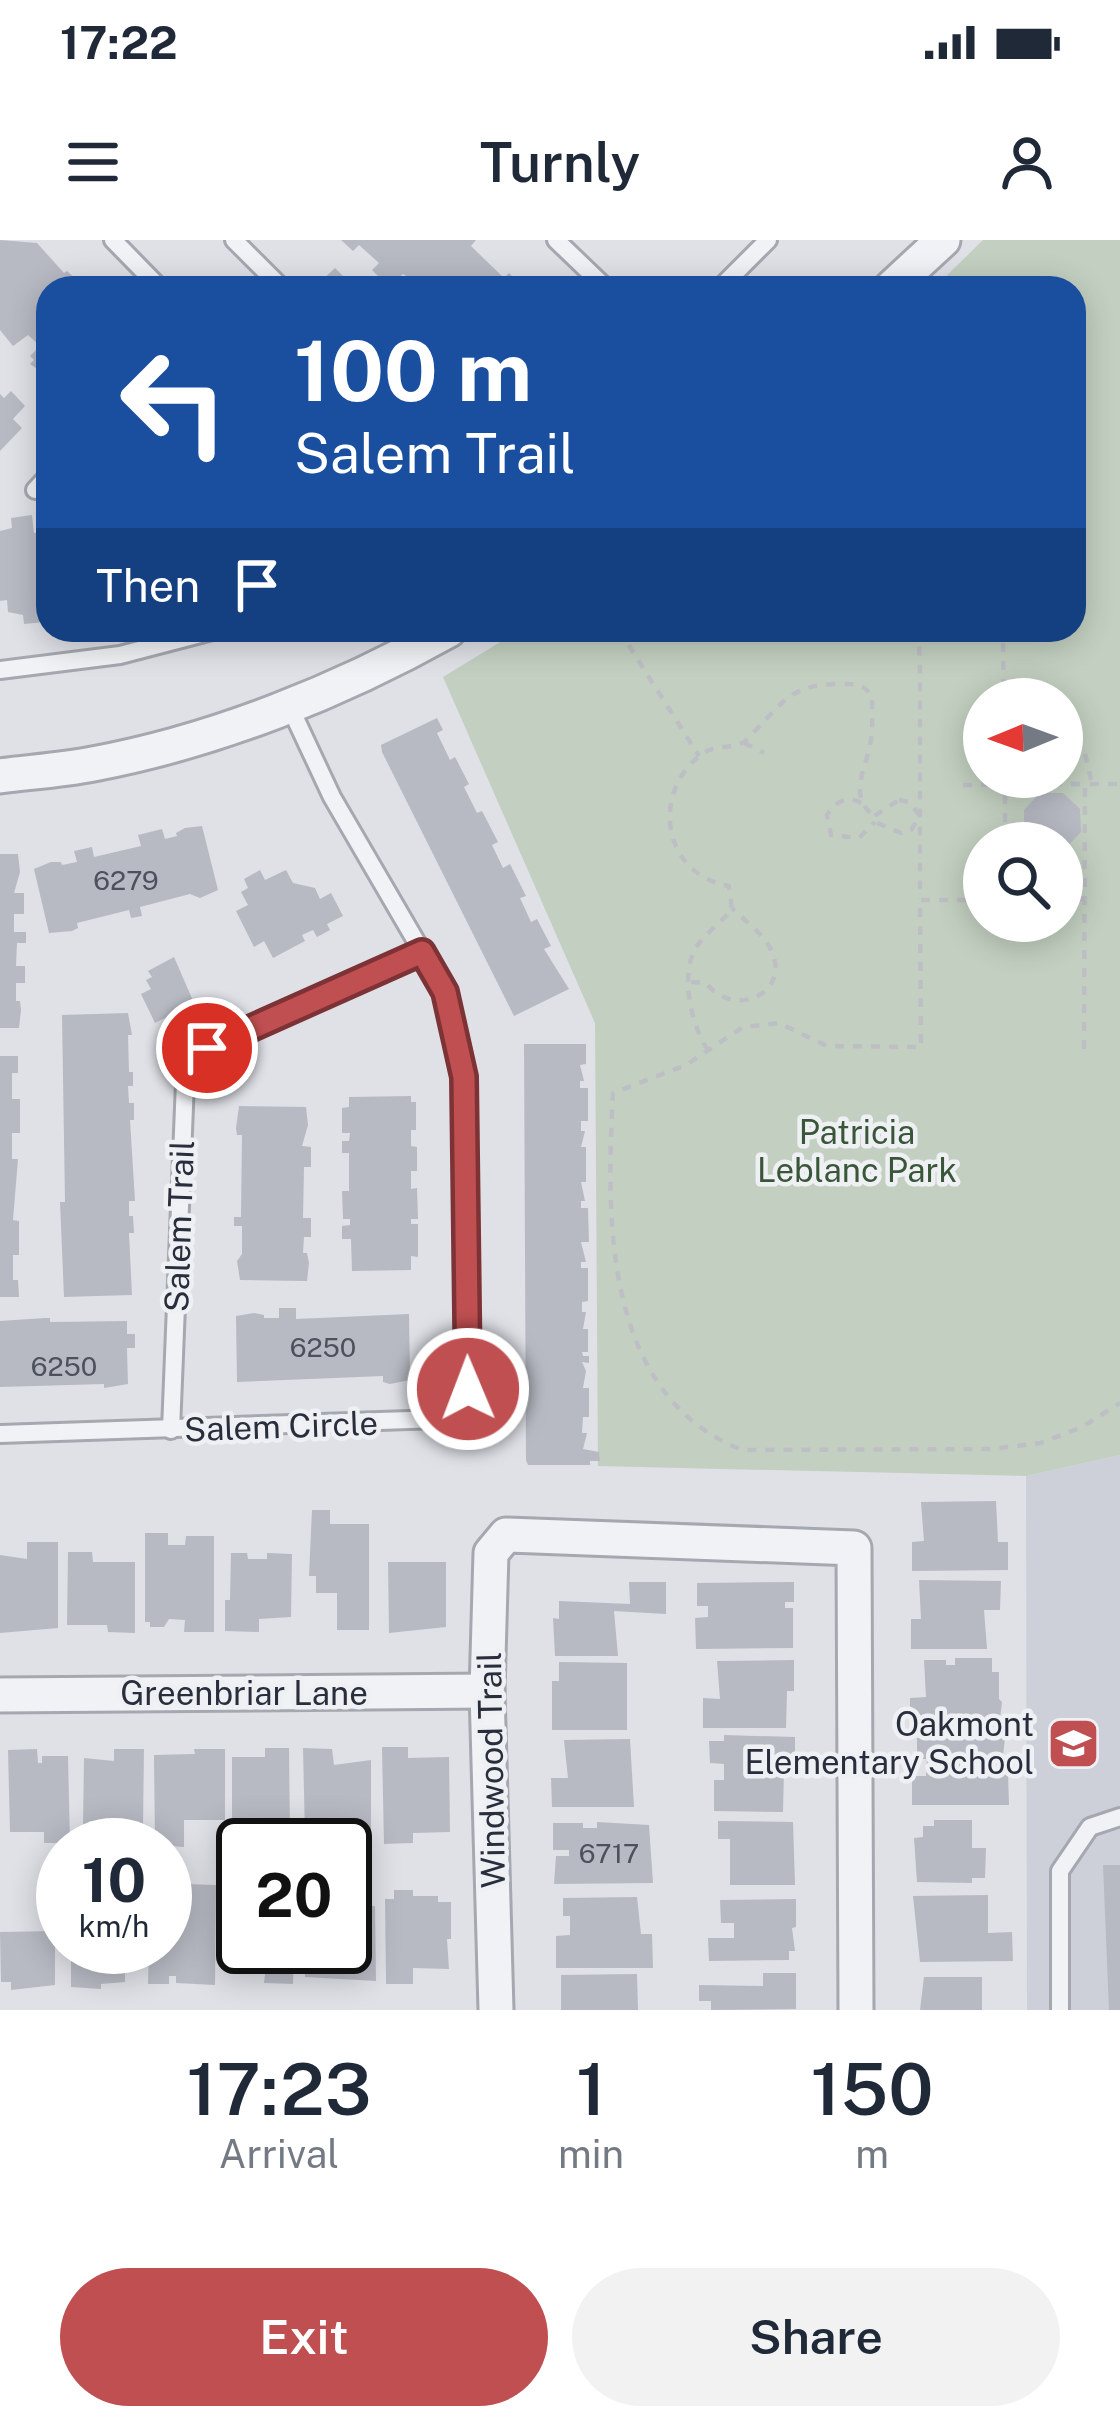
<!DOCTYPE html>
<style>
body{margin:0;font-family:"Public Sans",sans-serif;background:#f2f2f3;color:#1f2937;height:100vh;display:flex;flex-direction:column;font-size:45px;white-space:nowrap}
*{box-sizing:border-box;margin:0}
p{font-size:39px;color:#747a83}
.icon{flex:none;width:66px;height:66px;fill:none;stroke:currentColor;stroke-width:2;stroke-linecap:round;stroke-linejoin:round}
.map{position:relative;height:1770px;overflow:hidden}
.details{display:flex;flex-direction:column;background:#fff;flex:1}
.details>*{flex:none}
.guide{position:absolute;left:36px;top:36px;width:1050px;height:366px;border-radius:36px;box-shadow:0 6px 30px #0003;background:#1a4fa0;color:#fff;overflow:hidden}
.needle{width:78px;rotate:269deg}
.fabs{position:absolute;left:963px;top:438px;display:grid;gap:24px}
.fabs a{display:grid;place-items:center;width:120px;height:120px;border-radius:50%;background:#fff;box-shadow:0 6px 30px #0003;font-size:60px}
.speed{position:absolute;left:36px;top:1578px;display:flex;gap:24px;font-size:60px;font-weight:700;text-align:center}
.speed>*{display:grid;place-content:center;width:156px;height:156px;border-radius:50%;background:#fff;box-shadow:0 6px 30px #0003;line-height:1}
.speed small{font-size:30px;font-weight:400}
.speed .limit{border:6px solid #111;border-radius:18px;background:#fff;color:#111}
.pin{position:absolute;display:grid;place-items:center;width:102px;height:102px;color:#fff;margin:-51px;border:6px solid #fff;border-radius:50%;box-shadow:0 3px 12px #0007}
.me{position:absolute;width:132px;margin:-66px;rotate:359deg;stroke-linejoin:round;filter:drop-shadow(0 0 9px #0008)}
.turn{display:flex;align-items:center;gap:42px;height:252px;padding:0 60px;font-size:54px}
.turn .icon{width:156px;height:156px;stroke-width:2.5}
.turn b{display:block;font-size:84px;line-height:102px}
.then{display:flex;align-items:center;height:114px;padding:0 60px;background:#0003;gap:24px;font-size:45px}
.eta{display:flex;justify-content:space-evenly;align-items:center;height:204px;text-align:center}
.eta b{font-size:72px;font-weight:600;line-height:84px}
.primary-button{display:flex;gap:24px;margin-top:auto;padding:24px 60px}
.primary-button a{flex:1;height:138px;border-radius:72px;background:#c04f51;color:#fff;font-size:48px;font-weight:600;line-height:138px;text-align:center}
.primary-button a+a{background:#f2f2f3;color:#1f2937}
.status{display:flex;justify-content:space-between;align-items:center;height:84px;padding:0 60px;background:#fff;direction:ltr}
.status svg{height:33px;fill:currentColor}
header{display:flex;justify-content:space-between;align-items:center;height:156px;padding:0 60px;background:#fff;font-size:54px;font-weight:600}
.map>svg:first-child{display:block}
.built{fill:#cdd0d8}
.green{fill:#c3d0c1;fill-rule:evenodd}
.building{fill:#b7bac3}
.lines{fill:none;stroke-linecap:round;stroke-linejoin:round}
.service-casing{stroke:#a5a8b0;stroke-width:22}
.minor-casing{stroke:#a5a8b0;stroke-width:39}
.path{stroke:#bdbfc5;stroke-width:4.5;stroke-dasharray:9 9;stroke-linecap:butt}
.service{stroke:#f1f2f5;stroke-width:16}
.minor{stroke:#f1f2f5;stroke-width:33}
.route-casing{stroke:#7d3335;stroke-width:30}
.route{stroke:#c04f51;stroke-width:21}
.labels{text-anchor:middle;dominant-baseline:central;stroke-width:9;stroke-linejoin:round;paint-order:stroke}
.number-label{font-size:27px;fill:#4c515e}
.park-label{font-size:33px;fill:#3a5638;stroke:#eef0f4}
.street-label{font-size:33px;fill:#292e3c;stroke:#eef0f4}
.poi-label{font-size:33px;fill:#292e3c;stroke:#eef0f4;text-anchor:end}
</style>
<div class="status"><b>17:22</b><svg viewBox="0 0 49 12"><path d="M0 12V9h3v3zM5 12V6h3v6zM10 12V3h3v9zM15 12V0h3v12zM26 1h20v11H26zM47 4h2v5h-2z"/></svg></div>
<header><svg class="icon" aria-label="menu" viewBox="0 0 24 24"><path d="M4 6h16M4 12h16M4 18h16"/></svg>Turnly<svg class="icon" aria-label="person" viewBox="0 0 24 24"><circle cx="12" cy="8" r="4"/><path d="M4 21q1-7 8-7t8 7"/></svg></header>
<div class="map">
<svg width="1120" height="1770" viewBox="0 0 1120 1770">
<rect width="100%" height="100%" fill="#dfe1e7"/>
<!-- built -->
<path class="built" d="M1120 1215V1770H1027L1026 1236Z"/>
<!-- green -->
<path class="green" d="M983 0H1120V1215L1026 1236 598 1226 595 783 443 437 520 390H1074V48H934ZM984 459H1062V537H984ZM984 603H1062V681H984Z"/>
<!-- building -->
<g class="building">
<path d="M0 0 37 3 64 33 67 31 81 44 77 48H48V136L30 124 34 120 30 116 40 106 28 95 13 106 0 90Z"/>
<path d="M341 0H476L471 6 504 38 509 33 524 48H415L412 44 415 41 403 34 388 46 372 30 379 23 359 5 353 11Z"/>
<path d="M335 28 355 48H314Z"/>
<path d="M11 151 25 166 13 179 22 188 0 211V154L4 158Z"/>
<path d="M32 275 34 293 45 292 48 362 43 363 45 382 24 384 23 375 8 372 7 360 0 361V291L12 288 11 278Z"/>
<path d="M437 478 443 490 437 493 450 520 455 517 469 544 464 547 477 573 482 571 498 602 492 605 503 628 510 624 526 656 520 658 531 682 537 679 551 706 544 709 569 749 514 776 382 512 381 505Z"/>
<path d="M1040 553H1063L1080 569 1081 592 1062 612V603H1034L1024 593V570Z"/>
<path d="M202 586 218 650 200 658 190 654 140 667 142 676 131 678 129 670 77 683 78 688 72 691 49 693 34 629 51 622H61L62 625 77 622 74 611 92 607 94 617 141 606 138 595 162 589 165 599 177 596 176 593 185 588Z"/>
<path d="M0 614H18L20 632 14 653H24V674H14V692H26V703H17L16 726H25V743H16V761H20L21 770 19 788H0Z"/>
<path d="M260 630 265 640 286 630 293 643 315 648 320 659 331 653 343 676 327 684 330 690 317 697 313 690 302 695 305 701 273 718 264 701 254 707 236 671 248 665 241 652 248 648 244 639Z"/>
<path d="M174 717 197 770 186 776 183 769 155 783 141 754 151 749 146 740 152 737 148 731Z"/>
<path d="M128 773 132 795H128L129 832H133V846H128L129 863H134V880H130L135 961H129V976H133L134 993H129L132 1055 64 1057 60 962H65L62 775Z"/>
<path d="M524 804H586V824L580 825 584 841H580V848H588V881H581V891H585L581 907H586V942H581L585 961H581V968H588L589 1002H581L586 1022H581V1028H588V1061L582 1062V1072H586L583 1089H588V1112H582L583 1116H589V1123L582 1122 586 1131 583 1148H589V1177H583L582 1193H587L583 1209 599 1212 600 1221H590V1225H528L526 1220Z"/>
<path d="M0 816H18V833H12V859H20V893H12V919H18L13 980 19 981V1015H13V1040H18L19 1057H0Z"/>
<path d="M411 856V862H416V890H411V906L417 907V931H411V949L417 948 418 979H411V984H418V1017L411 1016V1030L352 1031 351 999H342V986L350 985V979H343L342 951H349V913H342V901H349L350 893H342V868L349 867V857Z"/>
<path d="M239 866 306 867 308 885 302 906 311 907V927H304L303 978H311V997H304L303 1013H307L309 1023 307 1041 240 1040 237 1021 242 1014V986H234V977H241L242 895H237L236 888Z"/>
<path d="M279 1068H296V1079L409 1074 410 1140 390 1144 383 1142V1136L237 1142 236 1076 254 1073 264 1075V1078H279Z"/>
<path d="M45 1078H50V1082L127 1081V1094H135V1108H127L128 1144 104 1148V1144L0 1147V1081Z"/>
<path d="M996 1261 998 1302H1008V1330L912 1331V1302L924 1301 921 1262Z"/>
<path d="M312 1270H330V1284H369V1390H337V1353H316V1336H309Z"/>
<path d="M145 1293H168V1305H185L186 1296H214V1392H184L185 1380 169 1379 164 1387H150V1382H145Z"/>
<path d="M27 1302H58V1388L0 1393V1315L27 1319Z"/>
<path d="M68 1312H92L93 1322H135V1393L108 1392 107 1385H67Z"/>
<path d="M231 1313H247L248 1319H267V1313L292 1314 291 1377 259 1379V1392L225 1391V1360H230Z"/>
<path d="M388 1322H446V1387L389 1393Z"/>
<path d="M919 1340 1001 1341 1000 1370H984L987 1409H911V1379H921Z"/>
<path d="M629 1342H666V1374L614 1371 618 1416H555L553 1378 559 1379V1361L630 1364Z"/>
<path d="M794 1342V1362H785V1368H793V1408L696 1409 695 1378 708 1377V1366H697V1343Z"/>
<path d="M955 1418H992V1432H999V1459L1002 1462 999 1487H910V1458L926 1457 924 1420H946V1425H955Z"/>
<path d="M794 1420V1451H787L786 1488H703V1458L720 1459 717 1421Z"/>
<path d="M559 1422 627 1423V1490H552V1441H559Z"/>
<path d="M724 1495 795 1497V1529H784L783 1572 714 1571V1540H724V1524L710 1523 709 1501H724Z"/>
<path d="M917 1498H1005L1001 1534 1008 1533 1009 1565H912V1536H926L927 1519H917Z"/>
<path d="M630 1499 634 1567H552L551 1538H568L564 1500Z"/>
<path d="M382 1507H408V1518L449 1517 450 1592 413 1593V1603L384 1604Z"/>
<path d="M265 1508H289L290 1594H270V1605H243V1617H238V1602H232V1517H265Z"/>
<path d="M303 1508 332 1509 334 1525 371 1520V1590H358V1595H336L331 1601 305 1595Z"/>
<path d="M37 1509 38 1523H42V1516H68L70 1603H44V1592H10L8 1510Z"/>
<path d="M114 1509H144L143 1586H83L84 1518 114 1521Z"/>
<path d="M194 1509H225V1580H184V1607L155 1605 154 1515 195 1514Z"/>
<path d="M934 1580H972V1608H986L985 1638H972V1643L917 1642 914 1598 923 1597V1586H934Z"/>
<path d="M718 1581 793 1582 795 1645H730V1599H718Z"/>
<path d="M597 1582 649 1585 653 1643 554 1644 556 1616H569V1610H553V1583H583V1588H597Z"/>
<path d="M1103 1625H1120V1770H1109Z"/>
<path d="M184 1644 216 1645 215 1745 176 1743V1736H169V1744H148L149 1707H165V1647H172V1658H184Z"/>
<path d="M394 1650H413V1656H438V1662H451V1699H447L449 1729 413 1728V1744H386L385 1659H394Z"/>
<path d="M988 1655V1693L1012 1692 1013 1721 920 1722 913 1656Z"/>
<path d="M637 1657 641 1694H652L653 1728H556V1696L570 1695V1676H563V1658Z"/>
<path d="M796 1659V1687L792 1688 795 1711H789V1720L709 1721 708 1698H734V1683H721L720 1660Z"/>
<path d="M353 1666H375L376 1741 305 1737 304 1707H345V1671H353Z"/>
<path d="M229 1671H243V1707H294L293 1744 264 1743 265 1734H229Z"/>
<path d="M55 1691V1745L11 1750V1742H1L0 1692Z"/>
<path d="M71 1707H125V1742L101 1744V1749L71 1747Z"/>
<path d="M763 1733H796V1769L711 1770V1761H699V1745L763 1746Z"/>
<path d="M637 1734 638 1770H561V1735Z"/>
<path d="M924 1737H982V1770H920Z"/>
</g>
<g class="lines">
<defs>
<g id="service">
<path d="M113 0 160 48"/>
<path d="M234 0 282 48"/>
<path d="M556 0 606 48"/>
<path d="M720 48 768 0"/>
<path d="M35 250 48 236"/>
<path d="M0 430 120 415 216 390"/>
<path d="M171 1190 185 842 207 808 421 712"/>
<path d="M0 1194 439 1179 454 1175 468 1149 463 837 445 751 332 557 289 465"/>
<path d="M1060 1770V1631L1090 1587 1120 1577"/>
</g>
<g id="minor">
<path d="M891 48 943 0"/>
<path d="M0 536C31 532 62 530 93 524 216 501 340 451 449 390"/>
<path d="M0 1455 487 1451"/>
<path d="M496 1770 487 1451 491 1313 506 1295 854 1308 856 1770"/>
</g>
</defs>
<!-- service casing -->
<use href="#service" class="service-casing"/>
<!-- minor casing -->
<use href="#minor" class="minor-casing"/>
<!-- path -->
<g class="path">
<path d="M619 390 699 516"/>
<path d="M913 390 919 402 920 432V659"/>
<path d="M535 396 548 398 564 390"/>
<path d="M1003 403 1004 459"/>
<path d="M1062 487 1084 509 1092 544"/>
<path d="M744 503 764 513"/>
<path d="M1005 537V603"/>
<path d="M963 545 1085 544"/>
<path d="M899 560 909 562 920 576 911 590 901 593 875 582 874 576Z"/>
<path d="M861 563C846 554 835 563 827 575L831 595 859 598 875 582"/>
<path d="M1062 659H1084"/>
<path d="M984 660H920L921 807 827 806 779 783 743 787 686 825 613 853C606 979 603 1155 742 1210L992 1209 1041 1203 1082 1187 1120 1163"/>
<path d="M691 742 706 743C734 779 790 754 772 712 765 695 745 681 732 668"/>
<path d="M1084 809 1085 544H1120"/>
<path d="M708 810C691 786 679 732 697 706 706 693 721 682 732 670L729 646C665 635 650 558 698 517 712 504 726 510 742 503 746 502 751 494 755 491 786 458 794 444 841 444 856 444 864 443 872 457 872 471 873 486 871 499 868 526 846 555 874 576"/>
</g>
<!-- service -->
<use href="#service" class="service"/>
<!-- minor -->
<use href="#minor" class="minor"/>
</g>
<g class="lines">
<defs>
<path id="route" d="M207 808 422 712 445 752 464 837 468 1149"/>
</defs>
<!-- route casing -->
<use href="#route" class="route-casing"/>
<!-- route -->
<use href="#route" class="route"/>
</g>
<!-- icons -->
<defs>
<symbol id="school-square" viewBox="-11 -11 22 22"><rect x="-9" y="-9" width="18" height="18" rx="4" fill="#c04f51" stroke="#eef0f4"/><path d="M0-5L7-2L0 1L-7-2ZM-4 1L0 2.5L4 1V4Q0 6-4 4Z" fill="#fff"/></symbol>
</defs>
<g fill-rule="evenodd">
<use href="#school-square" x="1044" y="1474" width="59" height="59"/>
</g>
<g class="labels">
<!-- number labels -->
<g class="number-label">
<text x="126" y="640">6279</text>
<text x="323" y="1107">6250</text>
<text x="64" y="1126">6250</text>
<text x="609" y="1613">6717</text>
</g>
<!-- park labels -->
<g class="park-label">
<text x="857" y="892">Patricia<tspan x="857" dy="38">Leblanc Park</tspan></text>
</g>
<!-- street labels -->
<g class="street-label">
<text transform="translate(179 986) rotate(-88)">Salem Trail</text>
<text transform="translate(281 1186) rotate(-2)">Salem Circle</text>
<text x="244" y="1453">Greenbriar Lane</text>
<text transform="translate(491 1530) rotate(-91)">Windwood Trail</text>
</g>
<!-- poi labels -->
<g class="poi-label">
<text x="1034" y="1484">Oakmont<tspan x="1034" dy="38">Elementary School</tspan></text>
</g>
</g>
</svg>
<div class="fabs">
<a><svg class="needle" viewBox="-14 -14 28 28"><path d="M0-13l5 13h-10z" fill="#e53935"/><path d="M0 13l5-13h-10z" fill="#747a83"/></svg></a>
<a><svg class="icon" aria-label="search" viewBox="0 0 24 24"><circle cx="10" cy="10" r="6"/><path d="M15 15l6 6"/></svg></a>
</div>
<div class="speed"><div>10<small>km/h</small></div><div class="limit">20</div></div>
<div class="pin" style="left:207px;top:808px;background:#d93025"><svg class="icon" aria-label="arrive" viewBox="0 0 24 24"><path d="M6 21V4h12l-3 4 3 4H6"/></svg></div>
<svg class="me" style="left:468px;top:1149px" viewBox="-20 -20 40 40"><circle r="17" fill="#c04f51" stroke="#fff" stroke-width="3"/><path d="M0-11L8 9 0 5-8 9z" fill="#fff"/></svg>
<div class="guide">
<div class="turn"><svg class="icon" aria-label="left" viewBox="0 0 24 24"><path d="M17 20v-9H6M10 6l-5 5 5 5"/></svg><div><b>100 m</b>Salem Trail</div></div>
<div class="then">Then<svg class="icon" aria-label="arrive" viewBox="0 0 24 24"><path d="M6 21V4h12l-3 4 3 4H6"/></svg></div>
</div>
</div>
<section class="details">
<div class="eta">
<div><b>17:23</b><p>Arrival</p></div>
<div><b>1</b><p>min</p></div>
<div><b>150</b><p>m</p></div>
</div>
<div class="primary-button"><a>Exit</a><a>Share</a></div>
</section>
